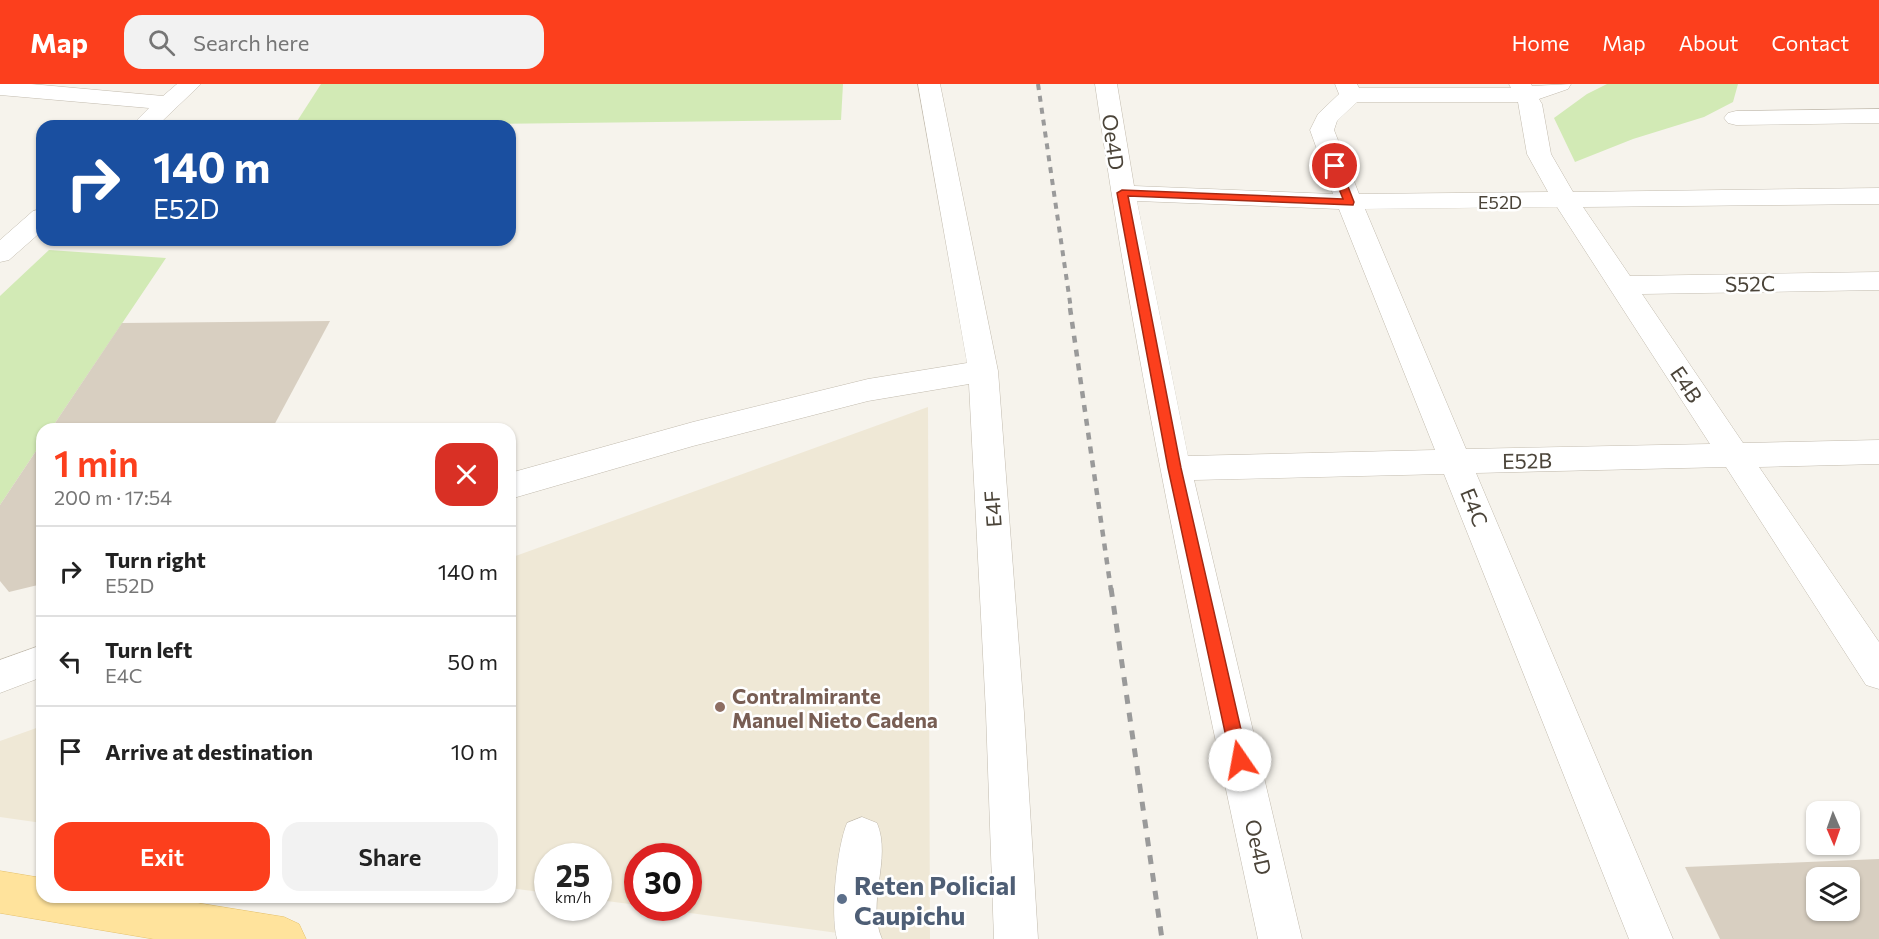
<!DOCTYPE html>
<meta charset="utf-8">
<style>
body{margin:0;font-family:Commissioner,sans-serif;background:#f2f2f2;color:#222;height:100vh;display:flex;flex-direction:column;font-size:22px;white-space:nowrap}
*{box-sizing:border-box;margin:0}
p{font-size:20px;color:#767676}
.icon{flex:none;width:33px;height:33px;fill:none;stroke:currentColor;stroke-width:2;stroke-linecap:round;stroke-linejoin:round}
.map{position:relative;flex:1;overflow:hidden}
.panel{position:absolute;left:36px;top:339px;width:480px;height:480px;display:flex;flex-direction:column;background:#fff;border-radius:18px;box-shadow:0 2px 4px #0004}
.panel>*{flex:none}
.top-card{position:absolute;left:36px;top:36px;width:480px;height:126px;border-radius:18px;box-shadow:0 2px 4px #0004;background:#1a4fa0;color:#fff;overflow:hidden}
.needle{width:39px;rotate:178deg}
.fabs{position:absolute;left:1806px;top:717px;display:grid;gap:12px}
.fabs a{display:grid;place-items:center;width:54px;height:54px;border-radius:12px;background:#fff;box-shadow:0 2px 4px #0004;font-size:30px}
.speed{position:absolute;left:534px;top:759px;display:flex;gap:12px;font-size:30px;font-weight:700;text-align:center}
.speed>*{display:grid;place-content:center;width:78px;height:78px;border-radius:50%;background:#fff;box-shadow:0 2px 4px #0004;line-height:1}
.speed small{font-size:15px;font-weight:400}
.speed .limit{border:9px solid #d22;background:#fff;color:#111}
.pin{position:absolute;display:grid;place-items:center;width:51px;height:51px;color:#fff;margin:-26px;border:3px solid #fff;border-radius:50%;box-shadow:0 2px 6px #0007}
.me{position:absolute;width:66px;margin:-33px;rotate:348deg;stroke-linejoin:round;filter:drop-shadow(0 0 4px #0008)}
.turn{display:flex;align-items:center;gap:21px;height:126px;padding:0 18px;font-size:27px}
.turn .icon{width:78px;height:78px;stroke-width:2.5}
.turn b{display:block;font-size:42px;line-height:51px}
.round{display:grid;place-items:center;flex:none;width:63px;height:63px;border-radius:18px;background:#f2f2f2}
.overview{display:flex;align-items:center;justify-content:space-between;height:102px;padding:0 18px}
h1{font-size:36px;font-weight:600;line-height:45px;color:#fc3f1d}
.cta{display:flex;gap:12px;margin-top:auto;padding:12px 18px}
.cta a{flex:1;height:69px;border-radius:18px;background:#fc3f1d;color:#fff;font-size:24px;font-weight:600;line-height:69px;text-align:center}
.cta a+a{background:#f2f2f2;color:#222}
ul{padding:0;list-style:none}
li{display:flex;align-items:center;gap:18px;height:90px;padding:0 18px;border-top:2px solid #e0e0e0}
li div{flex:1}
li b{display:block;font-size:22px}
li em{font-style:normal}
header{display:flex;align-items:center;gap:36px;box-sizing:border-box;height:84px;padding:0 30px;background:#fc3f1d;color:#fff}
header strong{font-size:28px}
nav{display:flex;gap:33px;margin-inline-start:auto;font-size:21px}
.search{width:420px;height:54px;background:#f2f2f2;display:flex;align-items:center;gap:15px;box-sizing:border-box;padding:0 21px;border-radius:18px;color:#767676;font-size:22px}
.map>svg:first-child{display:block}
.education{fill:#efe8d6}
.green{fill:#d2eab5}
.building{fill:#d8cfc1;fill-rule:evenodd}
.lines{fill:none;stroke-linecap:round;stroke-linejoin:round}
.minor-casing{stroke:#c2bbae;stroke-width:1}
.major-casing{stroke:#e6c16a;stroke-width:1}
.minor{fill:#fff;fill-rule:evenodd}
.major{fill:#ffe39c;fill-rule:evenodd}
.rail-far2{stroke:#9a9a9a;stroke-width:4;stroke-dasharray:6 6;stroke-linecap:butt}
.rail-far1{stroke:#9a9a9a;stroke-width:4.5;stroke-dasharray:7 7;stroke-linecap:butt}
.rail{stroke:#9a9a9a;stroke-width:5;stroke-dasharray:9 9;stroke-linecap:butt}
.route{fill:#fc3f1d;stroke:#a42913;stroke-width:1.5}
.education-dot{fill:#8d6e63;stroke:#fff;stroke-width:2}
.service-dot{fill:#5c6f8a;stroke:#fff;stroke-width:2}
.labels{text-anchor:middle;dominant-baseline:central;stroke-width:5;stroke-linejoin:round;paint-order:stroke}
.far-street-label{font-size:18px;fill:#4b4439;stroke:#fff}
.street-label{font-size:21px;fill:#4b4439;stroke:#fff}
.education-label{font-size:21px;font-weight:bold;fill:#785e54;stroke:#fff;text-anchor:start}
.near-service-label{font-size:26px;font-weight:bold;fill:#4e5e75;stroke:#fff;text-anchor:start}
</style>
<header>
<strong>Map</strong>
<div class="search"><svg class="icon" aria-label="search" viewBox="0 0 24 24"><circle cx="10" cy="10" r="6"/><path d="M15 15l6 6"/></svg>Search here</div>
<nav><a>Home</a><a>Map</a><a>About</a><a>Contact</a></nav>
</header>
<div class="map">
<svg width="1879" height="855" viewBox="0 0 1879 855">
<rect width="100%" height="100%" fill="#f6f3ec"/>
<!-- education -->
<g class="education">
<path d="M928 323 930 855H882L653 824H688V772H638L637 821 599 816 598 772H548L547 809 510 804V474Z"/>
<path d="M42 642V739L0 733V657Z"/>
</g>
<!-- green -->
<g class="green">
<path d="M321 0H843L841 36 294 42Z"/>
<path d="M1607 0H1738L1733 18 1704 33 1633 55 1575 78 1554 34 1587 10Z"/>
<path d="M49 166 166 174 51 345H42V358L0 421V212Z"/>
</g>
<!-- building -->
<g class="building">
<path d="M330 237 272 345H51L122 239Z"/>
<path d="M42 358V500L9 508 0 497V421Z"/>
<path d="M1879 775V855H1720L1685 783ZM1816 794H1850V826H1816Z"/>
</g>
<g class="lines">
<defs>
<g id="minor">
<path d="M0 0H31L163 12 177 0H201L157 42H131L149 24 0 11Z"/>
<path d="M918 0H940L998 287 1024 629 1038 855H994L986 629 969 300 868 317 693 362 510 415V389L693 338 868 295 967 279Z"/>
<path d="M1095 0H1117L1134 102 1333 110 1310 46 1318 30 1339 10 1335 0H1357L1359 4H1511L1509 0H1531L1532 2 1571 0 1568 5 1539 15 1542 20 1551 70 1573 108 1879 104V120L1583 123 1630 192 1879 188V206L1642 210 1743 359 1879 356V380L1759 383 1879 558V605L1866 601 1726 383 1476 389 1673 855H1629L1444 390 1194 396 1302 855H1258C1197 571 1136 287 1095 0ZM1357 18H1518L1527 70 1548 108 1359 110 1334 46 1337 37ZM1137 117 1339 125 1435 366 1188 372ZM1557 123 1710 360 1466 365 1365 125Z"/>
<path d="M1879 25V39L1736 41 1728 39 1724 34 1728 29 1736 27Z"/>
<path d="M42 125V147L9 176 0 178V156L33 127Z"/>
<path d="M42 561V593L0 609V576Z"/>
<path d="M862 733 877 739C892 775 866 818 882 855H837C830 829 837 763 847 739Z"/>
</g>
<path id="major" d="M0 787 42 794V813H160L284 833 299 840 306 855H154L0 829Z"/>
</defs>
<!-- minor casing -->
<use href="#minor" class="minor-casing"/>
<!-- major casing -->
<use href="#major" class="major-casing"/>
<!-- minor -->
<use href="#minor" class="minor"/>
<!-- major -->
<use href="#major" class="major"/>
<!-- rail-far2 -->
<path class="rail-far2" d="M1038 0 1071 225"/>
<!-- rail-far1 -->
<path class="rail-far1" d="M1070 224 1111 506"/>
<!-- rail -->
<path class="rail" d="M1111 504 1162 855"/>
</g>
<!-- route -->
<path class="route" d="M1335 79 1340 82 1354 118 1353 121 1128 112 1181 384 1248 676 1245 681 1240 683 1234 681 1231 676 1168 384 1117 109 1122 106 1343 115 1330 82Z"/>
<!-- markers -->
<circle class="education-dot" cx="720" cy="623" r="6"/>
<circle class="service-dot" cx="842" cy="815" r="6"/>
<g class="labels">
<!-- far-street labels -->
<g class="far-street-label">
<text x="1500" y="118">E52D</text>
</g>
<!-- street labels -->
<g class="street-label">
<text transform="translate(1114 58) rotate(82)">Oe4D</text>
<text transform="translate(1750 199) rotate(-1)">S52C</text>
<text transform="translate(1687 300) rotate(56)">E4B</text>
<text transform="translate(1527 376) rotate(-1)">E52B</text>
<text transform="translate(1475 423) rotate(68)">E4C</text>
<text transform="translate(992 425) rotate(-94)">E4F</text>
<text transform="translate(1259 763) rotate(77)">Oe4D</text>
</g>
<!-- education labels -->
<g class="education-label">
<text x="732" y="611">Contralmirante<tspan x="732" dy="24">Manuel Nieto Cadena</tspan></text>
</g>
<!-- near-service labels -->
<g class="near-service-label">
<text x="854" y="800">Reten Policial<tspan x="854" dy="30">Caupichu</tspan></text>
</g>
</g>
</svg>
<div class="fabs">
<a><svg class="needle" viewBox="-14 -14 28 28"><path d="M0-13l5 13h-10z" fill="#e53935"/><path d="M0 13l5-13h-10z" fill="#767676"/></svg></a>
<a><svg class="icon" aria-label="layers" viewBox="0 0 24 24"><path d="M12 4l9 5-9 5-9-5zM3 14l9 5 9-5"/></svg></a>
</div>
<div class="speed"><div>25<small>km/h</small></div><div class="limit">30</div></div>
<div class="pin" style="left:1335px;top:82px;background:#d93025"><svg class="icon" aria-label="arrive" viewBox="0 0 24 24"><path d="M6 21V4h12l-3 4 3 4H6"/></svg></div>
<svg class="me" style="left:1240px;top:676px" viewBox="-20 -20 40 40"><circle r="19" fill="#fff"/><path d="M0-13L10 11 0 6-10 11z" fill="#fc3f1d"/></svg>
<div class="top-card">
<div class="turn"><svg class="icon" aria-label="right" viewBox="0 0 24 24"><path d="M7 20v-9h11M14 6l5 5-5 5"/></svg><div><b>140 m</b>E52D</div></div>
</div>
<section class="panel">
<div class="overview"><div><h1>1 min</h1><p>200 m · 17:54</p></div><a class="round" style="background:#d93025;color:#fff"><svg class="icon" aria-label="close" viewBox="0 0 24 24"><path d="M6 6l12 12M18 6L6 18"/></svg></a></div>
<ul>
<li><svg class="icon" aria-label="right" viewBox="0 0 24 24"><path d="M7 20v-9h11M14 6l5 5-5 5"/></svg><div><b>Turn right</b><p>E52D</p></div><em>140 m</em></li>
<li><svg class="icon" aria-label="left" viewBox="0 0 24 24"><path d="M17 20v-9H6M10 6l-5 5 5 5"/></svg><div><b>Turn left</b><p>E4C</p></div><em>50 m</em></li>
<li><svg class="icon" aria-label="arrive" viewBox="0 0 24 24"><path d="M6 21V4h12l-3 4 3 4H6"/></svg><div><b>Arrive at destination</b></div><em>10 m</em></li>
</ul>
<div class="cta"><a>Exit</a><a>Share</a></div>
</section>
</div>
